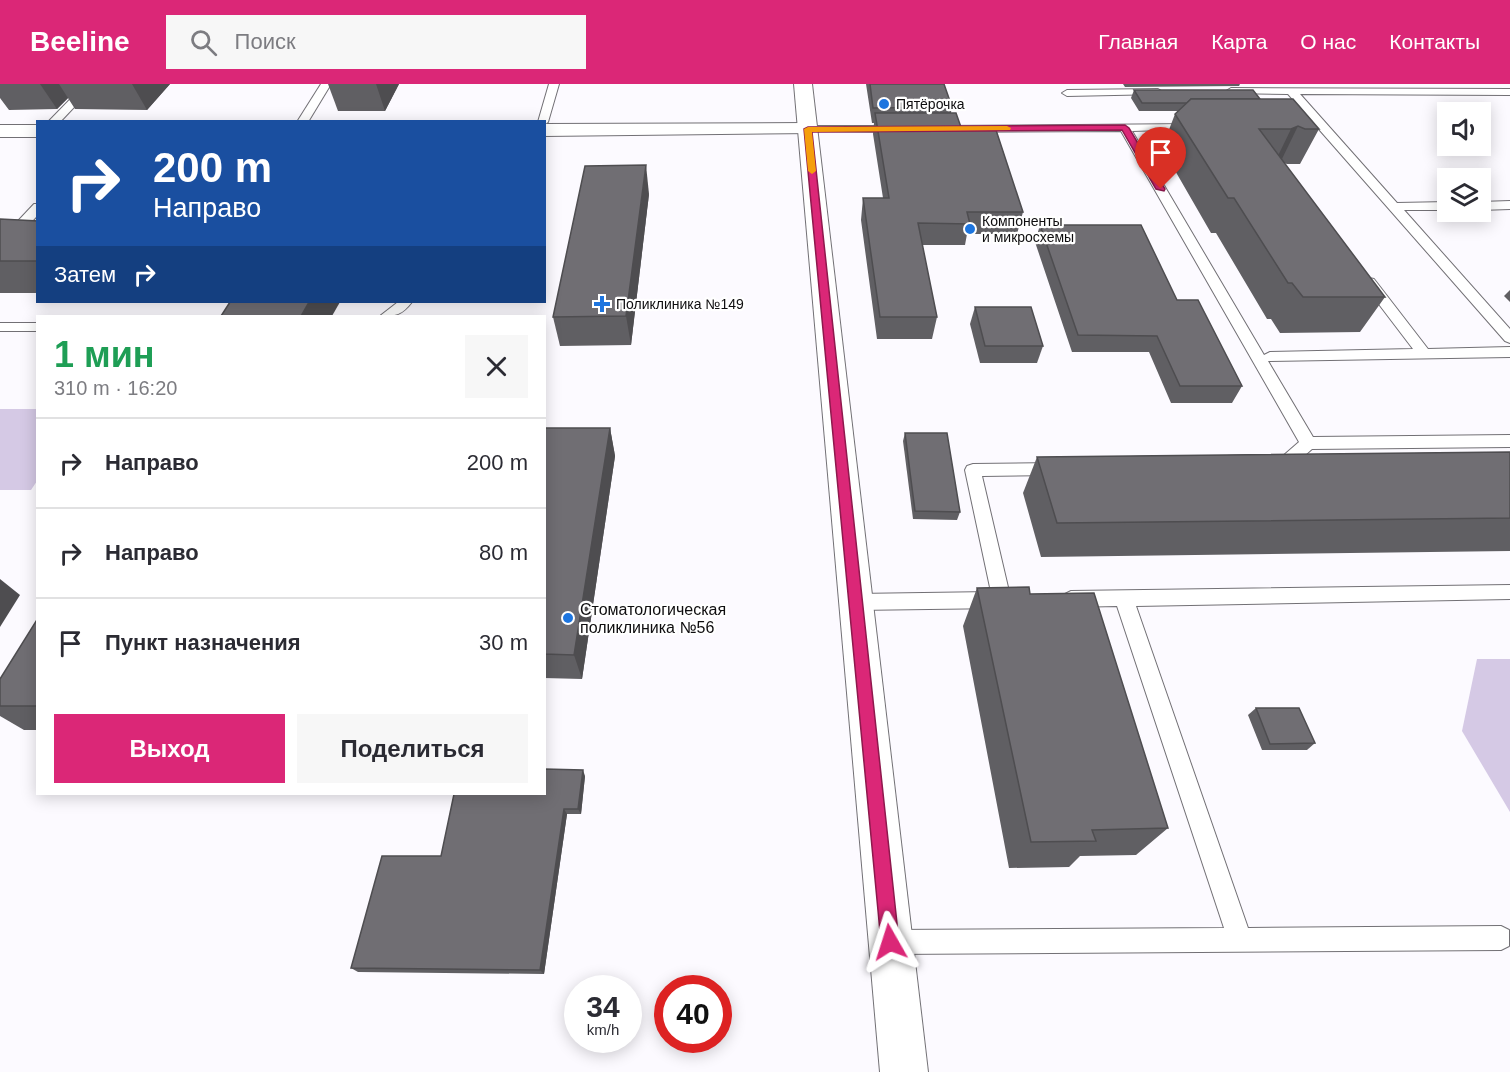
<!DOCTYPE html>
<html lang="ru">
<meta charset="utf-8">
<style>
body{margin:0;font-family:Arial,sans-serif;background:#f7f7f7;color:#2b2b33;height:100vh;display:flex;flex-direction:column;font-size:22px;white-space:nowrap}
*{box-sizing:border-box;margin:0}
p{font-size:20px;color:#7c7c81}
.icon{flex:none;width:33px;height:33px;fill:none;stroke:currentColor;stroke-width:2;stroke-linecap:round;stroke-linejoin:round}
.map{position:relative;flex:1;overflow:hidden}
.details{position:absolute;left:36px;top:231px;width:510px;height:480px;display:flex;flex-direction:column;background:#fff;border-radius:0px;box-shadow:0 3px 15px #0003}
.details>*{flex:none}
.guide{position:absolute;left:36px;top:36px;width:510px;height:183px;border-radius:0px;box-shadow:0 3px 15px #0003;background:#1a4fa0;color:#fff;overflow:hidden}
.tools{position:absolute;left:1437px;top:18px;display:grid;gap:12px}
.tools a{display:grid;place-items:center;width:54px;height:54px;border-radius:0px;background:#fff;box-shadow:0 3px 15px #0003;font-size:30px}
.speed{position:absolute;left:564px;top:891px;display:flex;gap:12px;font-size:30px;font-weight:700;text-align:center}
.speed>*{display:grid;place-content:center;width:78px;height:78px;border-radius:50%;background:#fff;box-shadow:0 3px 15px #0003;line-height:1}
.speed small{font-size:15px;font-weight:400}
.speed .limit{border:9px solid #d22;background:#fff;color:#111}
.pin{position:absolute;display:grid;place-items:center;width:51px;height:51px;color:#fff;margin:-62px -26px;border-radius:50% 50% 50% 0;rotate:-45deg;box-shadow:0 0 6px #0007}
.pin .icon{rotate:45deg}
.me{position:absolute;width:66px;margin:-33px;rotate:354deg;stroke-linejoin:round;filter:drop-shadow(0 0 4px #0008)}
.turn{display:flex;align-items:center;gap:21px;height:126px;padding:0 18px;font-size:27px}
.turn .icon{width:78px;height:78px;stroke-width:2.5}
.turn b{display:block;font-size:42px;line-height:51px}
.then{display:flex;align-items:center;height:57px;padding:0 18px;background:#0003;gap:12px;font-size:22px}
.round{display:grid;place-items:center;flex:none;width:63px;height:63px;border-radius:0px;background:#f7f7f7}
.head{display:flex;align-items:center;justify-content:space-between;height:102px;padding:0 18px}
h1{font-size:36px;font-weight:700;line-height:45px;color:#1e9e55}
.cta{display:flex;gap:12px;margin-top:auto;padding:12px 18px}
.cta a{flex:1;height:69px;border-radius:0px;background:#db2777;color:#fff;font-size:24px;font-weight:700;line-height:69px;text-align:center}
.cta a+a{background:#f7f7f7;color:#2b2b33}
ul{padding:0;list-style:none}
li{display:flex;align-items:center;gap:18px;height:90px;padding:0 18px;border-top:2px solid #e1e1e2}
li div{flex:1}
li b{display:block;font-size:22px}
li em{font-style:normal}
header{display:flex;align-items:center;gap:36px;box-sizing:border-box;height:84px;padding:0 30px;background:#db2777;color:#fff}
header strong{font-size:28px}
nav{display:flex;gap:33px;margin-inline-start:auto;font-size:21px}
.search{width:420px;height:54px;background:#f7f7f7;display:flex;align-items:center;gap:15px;box-sizing:border-box;padding:0 21px;border-radius:0px;color:#7c7c81;font-size:22px}
.map>svg:first-child{display:block}
.green{fill:#d5c9e5}
.lines{fill:none;stroke-linecap:round;stroke-linejoin:round}
.lane-casing{stroke:#727075;stroke-width:2}
.street-casing{stroke:#727075;stroke-width:2}
.secondary-casing{stroke:#727075;stroke-width:2}
.lane{fill:#fff;fill-rule:evenodd}
.street{fill:#fff;fill-rule:evenodd}
.secondary{fill:#fff;fill-rule:evenodd}
.wall{fill:#605f63}
.shaded-wall{fill:#4e4d50}
.building{fill:#706e73;stroke:#4e4d50;stroke-width:1.5}
.route{fill:#db2777;stroke:#8e194d;stroke-width:1.5}
.slow{fill:#f59e0b}
.poi-dot{fill:#1d75df;stroke:#fff;stroke-width:2}
.labels{text-anchor:middle;dominant-baseline:central;stroke-width:4.5;stroke-linejoin:round;paint-order:stroke}
.far-poi-label{font-size:14px;fill:#0e0d0f;stroke:#fff;text-anchor:start}
.poi-label{font-size:16px;fill:#0e0d0f;stroke:#fff;text-anchor:start}
</style>
<header>
<strong>Beeline</strong>
<div class="search"><svg class="icon" aria-label="search" viewBox="0 0 24 24"><circle cx="10" cy="10" r="6"/><path d="M15 15l6 6"/></svg>Поиск</div>
<nav><a>Главная</a><a>Карта</a><a>О нас</a><a>Контакты</a></nav>
</header>
<div class="map">
<svg width="1510" height="988" viewBox="0 0 1510 988">
<rect width="100%" height="100%" fill="#fcfaff"/>
<!-- green -->
<g class="green">
<path d="M0 325H37V397L31 406H0Z"/>
<path d="M1477 575H1510V728L1462 647Z"/>
</g>
<g class="lines">
<defs>
<g id="lane">
<path d="M85 0H96L60 38H48Z"/>
<path d="M321 0H331L308 38H297Z"/>
<path d="M549 0H559L548 38 544 41V38H538Z"/>
<path d="M1231 4 1510 5V11L1300 10 1397 119 1448 118V126H1404L1510 245V259L1505 257 1288 10 1227 9 1226 7Z"/>
<path d="M1158 5 1163 8 1162 10 1067 12 1062 9 1067 6Z"/>
<path d="M1194 40 1198 41V45L1132 47 1264 271 1270 268 1413 265 1362 198 1369 194 1374 195 1428 265 1510 263V273L1268 277 1313 353 1510 351V363L1312 365 1286 388H1270L1268 384 1270 380 1276 378 1299 358 1121 47 939 48 934 45 939 42Z"/>
<path d="M808 42H897L902 45 897 48 804 47 803 45Z"/>
<path d="M1510 117V125L1480 126V118Z"/>
<path d="M34 120H38V131L4 166 0 167V156Z"/>
<path d="M398 218H412C402 231 396 232 380 232Z"/>
<rect x="0" y="239" width="38" height="8"/>
<path d="M1056 379 1062 381 1064 385 1062 389 1056 391 982 392 1011 516 1008 521 1002 524 856 526 850 523 847 518 850 513 856 510 991 508 965 386 967 382 973 380Z"/>
<path d="M1510 501V515L1136 522 1248 844 1501 842 1509 846V862L1501 866 890 870 882 866 878 858 882 850 890 846 1224 844 1117 522 1071 523 1065 520 1062 515 1065 510 1071 507Z"/>
</g>
<g id="street">
<path d="M808 39 815 41 818 45 815 49 544 52V40Z"/>
<rect x="0" y="41" width="38" height="12"/>
</g>
<path id="secondary" d="M794 0H812L928 988H880Z"/>
</defs>
<!-- lane casing -->
<use href="#lane" class="lane-casing"/>
<!-- street casing -->
<use href="#street" class="street-casing"/>
<!-- secondary casing -->
<use href="#secondary" class="secondary-casing"/>
<!-- lane -->
<use href="#lane" class="lane"/>
<!-- street -->
<use href="#street" class="street"/>
<!-- secondary -->
<use href="#secondary" class="secondary"/>
</g>
<!-- wall -->
<g class="wall">
<path d="M0 0H170L147 26 75 25 68 14 57 25 9 26 0 14Z"/>
<path d="M328 0H399L385 27H338Z"/>
<path d="M866 0H944L952 23 951 29 962 46 1023 128 1017 150H967L965 161H922L937 233 932 255H877L861 136 863 114H883L873 50 874 39H872Z"/>
<path d="M1123 0H1240L1239 2 1125 3Z"/>
<path d="M1134 6 1260 15 1319 45 1300 80H1287L1284 79 1385 213 1360 248 1280 249 1271 235H1267L1216 149H1211L1162 64 1175 30 1178 27H1139L1131 14Z"/>
<path d="M649 110 631 261 560 262 553 233Z"/>
<path d="M0 135 38 137V209H0Z"/>
<path d="M1040 141 1177 216 1242 302 1232 319H1171L1149 268H1072L1035 158Z"/>
<path d="M1510 206V218L1504 212Z"/>
<path d="M975 223 1043 262 1037 279H980L970 240Z"/>
<path d="M544 344H610L615 372 582 595 544 594Z"/>
<path d="M905 349 960 428 957 436 913 435 903 357Z"/>
<path d="M1510 368V467L1041 473 1023 409 1037 373Z"/>
<path d="M977 504 1030 510 1168 744 1136 771 1080 772 1069 783 1009 784 963 542Z"/>
<path d="M38 534V646H24L0 632V595Z"/>
<path d="M1256 624 1315 659 1307 666H1262L1248 631Z"/>
<path d="M585 692 581 730H567L544 890 358 888 351 884 441 772Z"/>
</g>
<!-- shaded-wall -->
<g class="shaded-wall">
<path d="M40 0H59L68 14 57 25Z"/>
<path d="M132 0H170L147 26Z"/>
<path d="M376 0H399L385 27Z"/>
<path d="M1298 42 1281 77 1274 80 1291 45Z"/>
<path d="M646 81 649 110 631 261 626 232Z"/>
<path d="M309 218H340L332 232H301Z"/>
<path d="M610 344 615 372 582 595 574 571Z"/>
<path d="M0 495 20 511 0 543Z"/>
<path d="M583 686 585 692 581 730 578 725Z"/>
<path d="M564 725 567 730 544 890 540 886Z"/>
</g>
<!-- building -->
<g class="building">
<path d="M870 0H944L952 23 873 24Z"/>
<path d="M1134 6H1253L1260 15H1191L1187 19H1142Z"/>
<path d="M1191 15H1293L1319 45H1305L1298 42 1291 45H1259L1385 213H1303L1292 199H1288L1234 114H1228L1175 30Z"/>
<path d="M875 29H956L962 46H996L1023 128H967L970 140 918 139 937 233H880L863 114H889Z"/>
<path d="M646 81 626 232 553 233 585 82Z"/>
<path d="M0 135 38 137V177H0Z"/>
<path d="M1040 141H1141L1177 216H1198L1242 302H1180L1157 252 1078 251Z"/>
<path d="M230 218H309L301 232H221Z"/>
<path d="M975 223H1031L1043 262H985Z"/>
<path d="M544 344H610L574 571 544 570Z"/>
<path d="M905 349H947L960 428 915 427Z"/>
<path d="M1510 368V434L1057 439 1037 373Z"/>
<path d="M1029 503 1030 510 1094 509 1168 744 1092 746 1096 757 1031 758 977 504Z"/>
<path d="M38 534V622H0V595Z"/>
<path d="M1256 624H1299L1315 659 1270 660Z"/>
<path d="M544 685 583 686 578 725H564L540 886 351 884 382 772H441L454 710H544Z"/>
</g>
<!-- route -->
<path class="route" d="M1125 41 1129 44 1165 105 1164 107 1156 105 1122 46 812 48 899 858 896 864 890 867 884 864 881 858 804 45 808 43Z"/>
<!-- slow -->
<path class="slow" d="M1007 42 1011 44 1010 46 812 48 816 87 812 90 808 87 804 45 808 43Z"/>
<!-- markers -->
<g class="poi-dot">
<circle cx="884" cy="20" r="6"/>
<circle cx="970" cy="145" r="6"/>
<path d="M599 211h6v6h6v6h-6v6h-6v-6h-6v-6h6z"/>
<circle cx="568" cy="534" r="6"/>
</g>
<g class="labels">
<!-- far-poi labels -->
<g class="far-poi-label">
<text x="896" y="20">Пятёрочка</text>
<text x="982" y="137">Компоненты<tspan x="982" dy="16">и микросхемы</tspan></text>
<text x="616" y="220">Поликлиника №149</text>
</g>
<!-- poi labels -->
<g class="poi-label">
<text x="580" y="525">Стоматологическая<tspan x="580" dy="18">поликлиника №56</tspan></text>
</g>
</g>
</svg>
<div class="tools">
<a><svg class="icon" aria-label="sound" viewBox="0 0 24 24"><path d="M4 9h4l5-4v14l-5-4H4zM17 9q2 3 0 6"/></svg></a>
<a><svg class="icon" aria-label="layers" viewBox="0 0 24 24"><path d="M12 4l9 5-9 5-9-5zM3 14l9 5 9-5"/></svg></a>
</div>
<div class="speed"><div>34<small>km/h</small></div><div class="limit">40</div></div>
<div class="pin" style="left:1161px;top:105px;background:#d93025"><svg class="icon" aria-label="arrive" viewBox="0 0 24 24"><path d="M6 21V4h12l-3 4 3 4H6"/></svg></div>
<svg class="me" style="left:890px;top:858px" viewBox="-20 -20 40 40"><path d="M0-17L14 15 0 8-14 15z" fill="#db2777" stroke="#fff" stroke-width="4"/></svg>
<div class="guide">
<div class="turn"><svg class="icon" aria-label="right" viewBox="0 0 24 24"><path d="M7 20v-9h11M14 6l5 5-5 5"/></svg><div><b>200 m</b>Направо</div></div>
<div class="then">Затем<svg class="icon" aria-label="right" viewBox="0 0 24 24"><path d="M7 20v-9h11M14 6l5 5-5 5"/></svg></div>
</div>
<section class="details">
<div class="head"><div><h1>1 мин</h1><p>310 m · 16:20</p></div><a class="round"><svg class="icon" aria-label="close" viewBox="0 0 24 24"><path d="M6 6l12 12M18 6L6 18"/></svg></a></div>
<ul>
<li><svg class="icon" aria-label="right" viewBox="0 0 24 24"><path d="M7 20v-9h11M14 6l5 5-5 5"/></svg><div><b>Направо</b></div><em>200 m</em></li>
<li><svg class="icon" aria-label="right" viewBox="0 0 24 24"><path d="M7 20v-9h11M14 6l5 5-5 5"/></svg><div><b>Направо</b></div><em>80 m</em></li>
<li><svg class="icon" aria-label="arrive" viewBox="0 0 24 24"><path d="M6 21V4h12l-3 4 3 4H6"/></svg><div><b>Пункт назначения</b></div><em>30 m</em></li>
</ul>
<div class="cta"><a>Выход</a><a>Поделиться</a></div>
</section>
</div>
